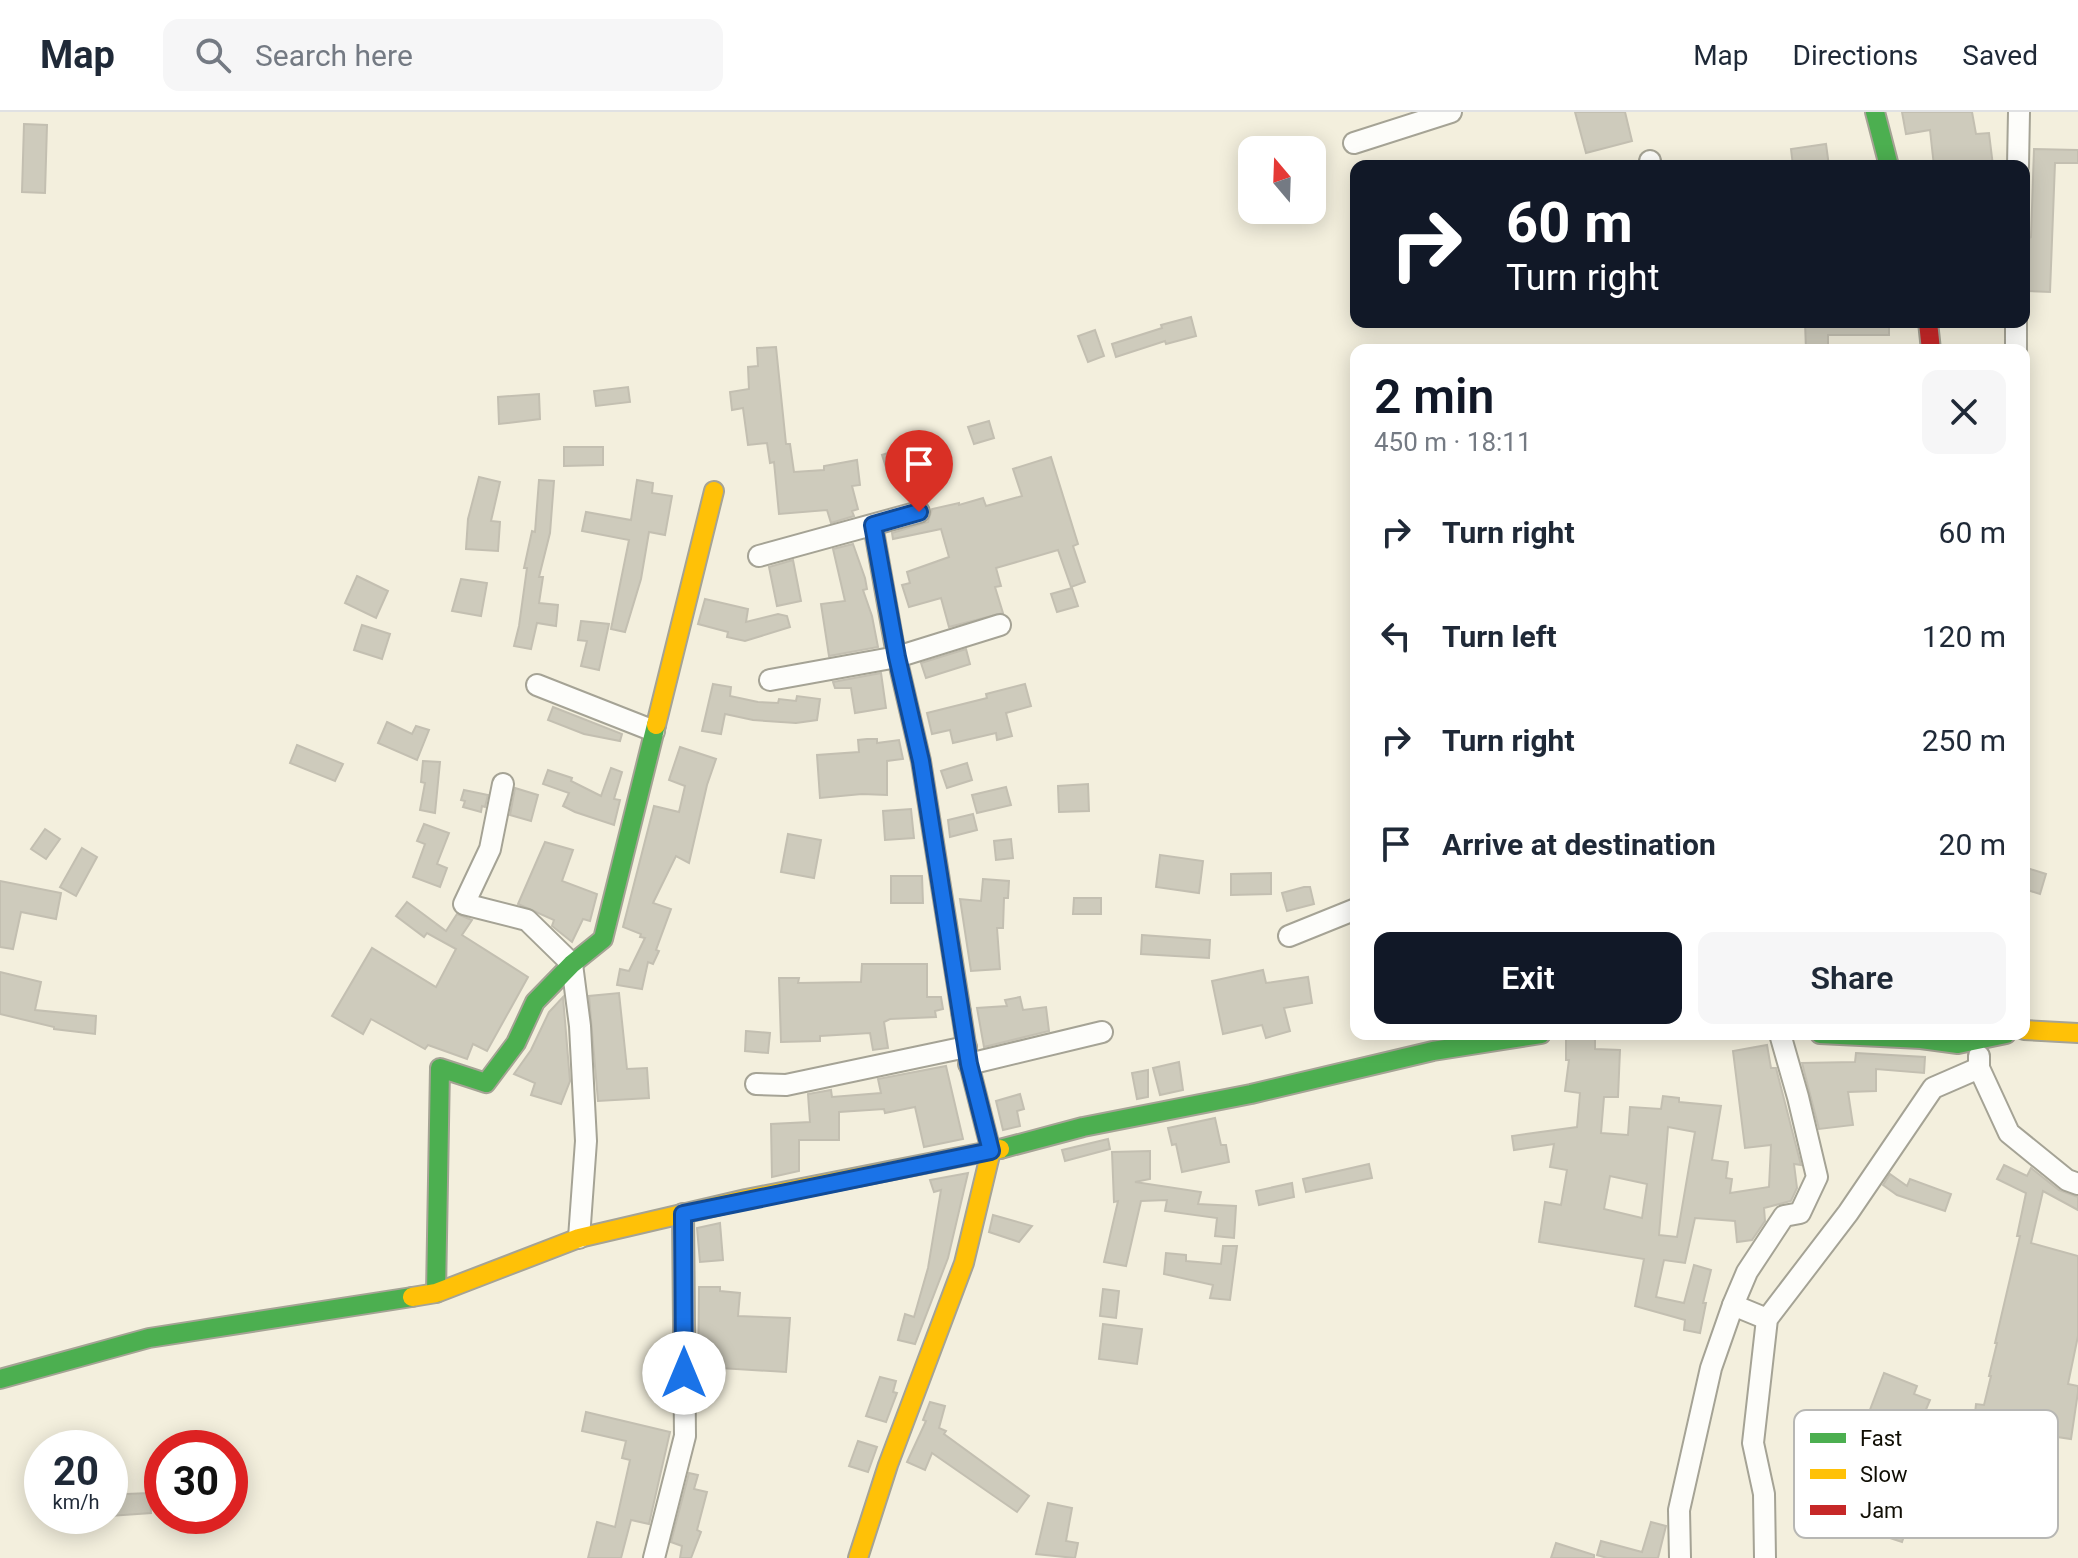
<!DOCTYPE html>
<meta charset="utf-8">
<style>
body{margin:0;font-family:Roboto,sans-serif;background:#f6f6f7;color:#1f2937;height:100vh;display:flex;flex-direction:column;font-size:30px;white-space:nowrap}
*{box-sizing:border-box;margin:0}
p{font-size:26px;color:#747a83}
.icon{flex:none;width:44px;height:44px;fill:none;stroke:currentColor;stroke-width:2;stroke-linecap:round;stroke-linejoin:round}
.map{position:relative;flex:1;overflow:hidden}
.sheet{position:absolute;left:1350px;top:232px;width:680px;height:696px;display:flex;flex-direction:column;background:#fff;border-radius:16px;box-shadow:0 4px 20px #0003}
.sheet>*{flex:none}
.banner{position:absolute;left:1350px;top:48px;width:680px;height:168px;border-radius:16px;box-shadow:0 4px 20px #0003;background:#111827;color:#fff;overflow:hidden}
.needle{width:52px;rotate:341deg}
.tools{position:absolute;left:1238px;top:24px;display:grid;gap:16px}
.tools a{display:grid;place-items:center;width:88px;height:88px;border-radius:16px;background:#fff;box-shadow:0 4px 20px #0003;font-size:40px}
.speed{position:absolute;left:24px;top:1318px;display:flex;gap:16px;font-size:40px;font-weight:700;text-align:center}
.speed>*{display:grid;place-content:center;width:104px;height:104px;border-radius:50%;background:#fff;box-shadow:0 4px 20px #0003;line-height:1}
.speed small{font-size:20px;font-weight:400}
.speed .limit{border:12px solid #d22;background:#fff;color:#111}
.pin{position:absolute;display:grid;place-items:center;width:68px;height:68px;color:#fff;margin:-82px -34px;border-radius:50% 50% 50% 0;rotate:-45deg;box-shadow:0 0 8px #0007}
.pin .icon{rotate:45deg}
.me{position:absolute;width:88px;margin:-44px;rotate:0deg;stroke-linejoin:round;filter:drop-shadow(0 0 6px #0008)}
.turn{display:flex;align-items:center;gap:28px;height:168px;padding:0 24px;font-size:36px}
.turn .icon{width:104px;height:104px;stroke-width:2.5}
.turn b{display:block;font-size:56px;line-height:68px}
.round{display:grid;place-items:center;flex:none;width:84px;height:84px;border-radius:16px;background:#f6f6f7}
.summary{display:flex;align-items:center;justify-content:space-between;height:136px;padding:0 24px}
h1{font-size:48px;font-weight:600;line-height:60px;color:#111827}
.primary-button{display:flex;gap:16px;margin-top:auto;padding:16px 24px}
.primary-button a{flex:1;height:92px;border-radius:16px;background:#111827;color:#fff;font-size:32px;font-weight:600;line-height:92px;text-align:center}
.primary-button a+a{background:#f6f6f7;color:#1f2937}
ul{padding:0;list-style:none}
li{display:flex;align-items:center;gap:24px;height:104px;padding:0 24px}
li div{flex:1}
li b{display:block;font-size:30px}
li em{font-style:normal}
header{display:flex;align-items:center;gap:48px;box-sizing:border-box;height:112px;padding:0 40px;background:#fff;border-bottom:2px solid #e0e1e3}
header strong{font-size:38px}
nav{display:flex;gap:44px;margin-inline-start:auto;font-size:28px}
.search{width:560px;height:72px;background:#f6f6f7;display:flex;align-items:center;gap:20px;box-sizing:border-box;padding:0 28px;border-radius:16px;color:#747a83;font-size:30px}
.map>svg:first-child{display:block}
.building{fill:#cecbbc;stroke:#c3bfb1;stroke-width:2;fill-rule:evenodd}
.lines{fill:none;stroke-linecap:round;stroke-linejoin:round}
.street-casing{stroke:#a5a395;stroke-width:24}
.fast-casing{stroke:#a5a395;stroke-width:22}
.slow-casing{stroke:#a5a395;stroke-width:22}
.jam-casing{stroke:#a5a395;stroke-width:22}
.street{stroke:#fdfdfa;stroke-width:20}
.fast{stroke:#4caf50;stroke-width:18}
.slow{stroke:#ffc107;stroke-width:18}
.jam{stroke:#c62828;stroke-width:18}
.route-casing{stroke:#114b97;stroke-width:20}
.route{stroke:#1a73e8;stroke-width:14}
.key{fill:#fff;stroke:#b7b7b4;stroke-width:2}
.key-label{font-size:22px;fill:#100e04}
</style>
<header>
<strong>Map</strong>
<div class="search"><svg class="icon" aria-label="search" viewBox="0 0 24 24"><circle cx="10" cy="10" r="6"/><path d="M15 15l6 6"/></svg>Search here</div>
<nav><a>Map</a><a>Directions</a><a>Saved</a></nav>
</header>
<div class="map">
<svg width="2078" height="1446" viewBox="0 0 2078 1446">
<rect width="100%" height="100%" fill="#f3efdd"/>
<!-- building -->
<g class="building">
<path d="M1575 0H1625L1632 29 1586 41Z"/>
<path d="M1902 0H1972L1976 22 1989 21 1993 54H1934L1930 18 1906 22Z"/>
<path d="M24 12 47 13 45 81 22 80Z"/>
<path d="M1826 32 1829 54H1793L1791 37Z"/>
<path d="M2034 37 2078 38V51H2055L2050 180 2026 179 2029 126 2031 125Z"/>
<path d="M1191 205 1196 224 1166 232 1165 229 1116 245 1112 232 1162 216 1161 213Z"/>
<path d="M1805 210H1889V223H1828V238H1806Z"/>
<path d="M1095 218 1104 244 1088 250 1078 224Z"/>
<path d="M776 235 786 332H790L794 360 824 358V354L857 348 860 373 852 374 858 397 852 399 854 404 831 411 827 398 779 402 774 350 770 351 767 331 748 333 743 296 732 298 730 280 749 277 748 255 758 254 757 236Z"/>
<path d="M628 275 630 290 596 294 594 279Z"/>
<path d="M539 282 540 307 499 312 498 285Z"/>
<path d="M989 309 994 326 974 332 968 315Z"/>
<path d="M564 335H603V353L564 354Z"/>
<path d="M900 337 910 365 890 368 882 343Z"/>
<path d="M1051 345 1078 432 1073 434 1085 470 1071 475 1058 438 996 456 1001 474 995 475 1003 501 949 515 941 486 909 495 902 473 910 471 907 460 949 445 941 417 893 427 892 421 928 410 932 397 959 391V393L983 386 986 394 1022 384 1013 357Z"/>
<path d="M479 365 500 370 491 409 500 410 498 439 466 437 468 407Z"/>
<path d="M539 368 554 369 550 421 539 465H543L539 491 558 493 556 514 537 511 531 537 514 534 519 514 527 456H524L532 419 535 420Z"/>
<path d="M637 368 653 371 652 381 672 384 665 423 649 420 641 467 625 520 611 517 629 428 582 419 586 400 631 408Z"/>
<path d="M853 432 865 466 867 477 863 478 872 504 878 535 829 544 821 492 845 489 833 437Z"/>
<path d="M793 448 801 489 777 494 769 455Z"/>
<path d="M357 464 388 479 376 506 345 491Z"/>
<path d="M461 467 487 471 481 504 452 499Z"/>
<path d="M1072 476 1078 494 1057 500 1051 482Z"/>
<path d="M705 487 748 497 746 510 778 502 787 504 790 515 745 529 727 525 728 520 698 512Z"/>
<path d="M581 509 609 512 599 558 581 554 587 529 578 528Z"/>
<path d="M362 513 390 522 382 547 354 538Z"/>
<path d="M966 537 970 552 926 566 921 551Z"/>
<path d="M881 561 886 596 855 601 851 576H835L833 570Z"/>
<path d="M713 572 731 575 730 584 758 590 778 591 779 587 796 589 797 584 820 587 817 608 796 611 753 608 725 602 721 622 702 619Z"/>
<path d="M1025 572 1031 594 1006 601 1012 624 997 628 996 621 953 631 950 618 932 622 927 601 987 586 986 582Z"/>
<path d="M553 595 622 622 620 629 584 622 548 608Z"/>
<path d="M387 610 412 622 416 614 429 618 417 648 378 631Z"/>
<path d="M867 627H877V631L899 628 903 647 887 649V683L862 682 820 686 817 643 859 640 858 628Z"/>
<path d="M297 633 343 652 335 669 290 651Z"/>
<path d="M680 635 716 647 707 673 689 751 676 744 653 791 671 797 656 838 659 839 653 852 648 850 642 877 617 873 620 857 629 859 645 826 640 825 641 822 623 815 654 694 679 700 685 674 669 668Z"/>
<path d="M423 649 440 650 435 701 420 698 425 671 421 670Z"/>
<path d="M967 651 972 668 947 676 941 659Z"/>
<path d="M611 656 622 660 614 687 620 688 614 713 575 700 563 694 569 681 543 672 548 658 572 666 571 669 601 684Z"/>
<path d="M1088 672 1089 699 1059 700 1058 674Z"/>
<path d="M1006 675 1011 693 977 701 972 683Z"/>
<path d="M515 676 538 683 531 709 510 703Z"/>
<path d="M464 678 488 683 485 695 482 694 481 700 463 695 465 689 461 688Z"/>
<path d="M911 697 914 726 885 728 883 699Z"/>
<path d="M973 702 977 718 950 725 948 708Z"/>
<path d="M424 712 449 721 437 752 447 756 440 775 413 765 425 732 417 729Z"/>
<path d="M45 717 60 727 46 747 31 737Z"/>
<path d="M788 722 821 728 814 766 781 760Z"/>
<path d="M1011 727 1013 746 996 748 994 729Z"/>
<path d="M545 730 573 738 562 769 597 782 590 809 583 807 572 830 552 814 554 808 518 792Z"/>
<path d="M82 736 97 745 76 784 60 775Z"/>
<path d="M1160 743 1203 749 1199 781 1156 775Z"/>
<path d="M2024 755 2046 762 2040 782 2024 777Z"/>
<path d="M1271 761V782L1231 783V762Z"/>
<path d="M891 764H922L923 791H891Z"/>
<path d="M983 767 1009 769 1008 786H1004L1003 816H997L1000 857 971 859 960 787 981 789Z"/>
<path d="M0 769 61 781 56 807 21 800 13 837 0 835Z"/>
<path d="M1304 775H1310L1314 792 1287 799 1282 781Z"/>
<path d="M1074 786H1101V802H1073Z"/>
<path d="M407 790 446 819 457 802 472 808 462 823 528 865 487 939 473 932 467 947 428 933 425 937 371 907 363 922 332 904 372 836 436 875 456 837 427 821 424 825 396 804Z"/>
<path d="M1142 823 1210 828 1209 846 1141 842Z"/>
<path d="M862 852H927V885H941L943 897 935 899 936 905 890 907 884 910 888 936 873 938 870 921 820 924V929L781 930 779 866H799L798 871 861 870Z"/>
<path d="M1263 858 1266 871 1308 865 1312 891 1284 896 1290 919 1266 926 1262 913 1223 922 1212 869Z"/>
<path d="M0 860 41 870 35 898 96 904 95 922 54 917V915L0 902Z"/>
<path d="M619 881 627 957 647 956 649 986 598 989 589 884Z"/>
<path d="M563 885 570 969 561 992 531 983 535 971 514 962 531 938 549 900Z"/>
<path d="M1020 885 1023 898 1046 895 1049 919 984 935 977 896 1007 894 1005 888Z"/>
<path d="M746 919 770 921 768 941 745 939Z"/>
<path d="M1595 922V937L1620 938 1618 985H1604L1601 1021 1628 1023 1630 995 1661 997 1663 984 1679 986V990L1721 994 1712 1048 1728 1050 1726 1066 1732 1067 1730 1081 1769 1075 1771 1033 1745 1036 1733 939 1767 933 1771 956H1776L1801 1053 1794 1052 1797 1076 1791 1089 1764 1096 1765 1109 1752 1128 1737 1130 1735 1109 1695 1106 1685 1151 1664 1148 1656 1185 1684 1191 1694 1153 1711 1158 1703 1191H1706L1700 1221 1684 1218 1685 1208 1635 1194 1644 1147 1539 1130 1545 1090 1561 1093 1567 1058 1550 1055 1554 1032 1514 1038 1512 1024 1577 1015 1580 981 1565 979 1569 948H1566V923ZM1668 1015 1695 1020 1677 1125 1659 1123ZM1610 1064 1647 1072 1642 1106 1604 1097Z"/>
<path d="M1856 941 1925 945 1924 961 1876 957V979L1848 980 1853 1013 1819 1017 1802 951 1855 950Z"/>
<path d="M1179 950 1183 978 1160 983 1153 956Z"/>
<path d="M946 954 963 1027 924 1035 915 995 885 1001 884 997 839 1000V1028H799V1059L772 1065 771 1012 810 1010 808 982 831 978 832 985 881 981 878 967Z"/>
<path d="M1148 958V985L1137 987 1132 961Z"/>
<path d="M1020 982 1024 997 1017 999 1020 1014 1003 1018 996 989Z"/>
<path d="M1215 1006 1221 1033H1226L1229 1050 1182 1060 1176 1032 1172 1033 1168 1016Z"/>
<path d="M1108 1027 1110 1037 1065 1049 1062 1038Z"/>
<path d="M1150 1039V1067L1135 1070 1201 1080 1198 1092 1236 1094 1234 1126 1215 1124 1217 1106 1165 1099 1167 1088 1141 1089 1126 1154 1104 1150 1118 1089 1114 1090 1112 1040Z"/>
<path d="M1369 1052 1372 1066 1306 1080 1303 1067Z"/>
<path d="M2004 1053 2027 1064 2031 1056 2059 1078 2078 1085V1098L2043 1079 2031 1131 2078 1144V1224L2068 1272 2078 1274V1280L2071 1327 2031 1321 2027 1366 1978 1361 1983 1312 1974 1311 1976 1292 1984 1293 1991 1264H1989L1997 1231H1995L2020 1124H2017L2026 1081 1997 1067Z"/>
<path d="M968 1061 948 1146 915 1232 898 1228 905 1202 914 1205 928 1156 941 1078 934 1080 930 1068Z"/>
<path d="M1890 1062 1907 1074 1910 1067 1951 1082 1945 1099 1897 1083 1883 1073Z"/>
<path d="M1292 1071 1294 1085 1259 1093 1256 1079Z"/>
<path d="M993 1103 1032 1114 1019 1130 989 1120Z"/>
<path d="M720 1111 723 1148 700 1150 697 1116Z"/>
<path d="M1223 1134H1237L1230 1188 1210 1186 1213 1173 1164 1162 1166 1141 1186 1143V1149L1221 1152Z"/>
<path d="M699 1175H720V1179L740 1181 738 1204 790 1206 786 1260 720 1256 719 1274H698Z"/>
<path d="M1103 1177 1119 1179 1116 1206 1100 1204Z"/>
<path d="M1103 1212 1142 1217 1137 1252 1099 1247Z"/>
<path d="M1884 1261 1917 1274 1914 1282 1930 1288 1922 1307 1951 1320 1936 1353 1860 1324Z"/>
<path d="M880 1265 896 1269 893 1280 897 1281 886 1310 866 1304Z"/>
<path d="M930 1290 945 1294 939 1316 946 1319 944 1322 1029 1384 1017 1400 932 1341 925 1358 907 1350 926 1309 923 1308Z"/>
<path d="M586 1300 670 1320 649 1412 631 1408 621 1446H588L597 1410 615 1415 630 1348 622 1346 626 1329 582 1319Z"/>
<path d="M858 1329 877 1335 868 1360 849 1354Z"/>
<path d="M689 1361 698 1363 694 1377 707 1380 697 1418 701 1420 691 1446H680L682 1434 671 1430Z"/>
<path d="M126 1376V1382L150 1381 151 1401 110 1404V1377Z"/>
<path d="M1048 1391 1072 1396 1066 1429 1078 1431 1075 1446 1036 1442Z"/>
<path d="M1883 1407 1907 1415 1902 1430 1878 1422Z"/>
<path d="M1651 1410 1666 1414 1658 1446H1607L1597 1443 1601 1429 1642 1440Z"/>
<path d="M1556 1431 1594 1443V1446H1551Z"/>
</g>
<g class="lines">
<defs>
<g id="street">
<path d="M1354 31 1451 0"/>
<path d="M1650 49V54"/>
<path d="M2018 54 2019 0"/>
<path d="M2016 238V210"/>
<path d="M759 444 919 400"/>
<path d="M770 568 897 545 1000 513"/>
<path d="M537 573 654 619"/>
<path d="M503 672 490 737 464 792 527 808 572 852 580 914 586 1029 579 1126"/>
<path d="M1289 824 1356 797"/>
<path d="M1979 944V956L2009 1021 2067 1068 2078 1072"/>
<path d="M969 952 1102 920"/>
<path d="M756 972 786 973 966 935"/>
<path d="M1767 1207 1733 1193 1747 1160 1784 1104 1800 1101 1817 1065 1798 985 1780 922"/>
<path d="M654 1446 685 1324 683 1102"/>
<path d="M1680 1446 1679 1398 1711 1256 1733 1193"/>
<path d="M1765 1446 1764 1382 1753 1331 1767 1207 1848 1101 1933 976 1979 956"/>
</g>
<g id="fast">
<path d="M1875 0 1889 54"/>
<path d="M1820 922 1921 927 1958 932 2006 922"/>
<path d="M1000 1037 1083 1015 1251 982 1433 939 1541 922"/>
<path d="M436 1181 440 956 486 971 516 931 535 890 572 852 603 827 656 613"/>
<path d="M0 1267 149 1226 412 1185"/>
</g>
<g id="slow">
<path d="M873 413 895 537"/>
<path d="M656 613 714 379"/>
<path d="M2024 918 2078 921"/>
<path d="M412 1185 436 1181 579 1126 746 1087 1000 1037"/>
<path d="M858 1446 888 1353 964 1151 991 1039 969 952 961 900"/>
</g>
<g id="jam">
<path d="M1928 210 1931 238"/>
<path d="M895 537 921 649 961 900"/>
</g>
</defs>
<!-- street casing -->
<use href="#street" class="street-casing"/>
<!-- fast casing -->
<use href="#fast" class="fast-casing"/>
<!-- slow casing -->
<use href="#slow" class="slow-casing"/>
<!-- jam casing -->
<use href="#jam" class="jam-casing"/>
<!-- street -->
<use href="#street" class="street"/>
<!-- fast -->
<use href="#fast" class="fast"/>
<!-- slow -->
<use href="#slow" class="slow"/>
<!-- jam -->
<use href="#jam" class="jam"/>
</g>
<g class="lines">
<defs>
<path id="route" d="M684 1261 683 1102 991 1039 969 952 921 649 897 545 873 413 919 400"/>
</defs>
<!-- route casing -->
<use href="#route" class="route-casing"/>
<!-- route -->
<use href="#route" class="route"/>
</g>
<!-- legend -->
<rect x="1794" y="1298" width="264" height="128" rx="12" class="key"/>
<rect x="1810" y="1321" width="36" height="10" fill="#4caf50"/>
<rect x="1810" y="1357" width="36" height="10" fill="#ffc107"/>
<rect x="1810" y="1393" width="36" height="10" fill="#c62828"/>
<g class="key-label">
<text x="1860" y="1334">Fast</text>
<text x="1860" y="1370">Slow</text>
<text x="1860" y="1406">Jam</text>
</g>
</svg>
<div class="tools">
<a><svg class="needle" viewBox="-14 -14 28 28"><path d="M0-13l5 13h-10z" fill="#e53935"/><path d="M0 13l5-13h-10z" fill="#747a83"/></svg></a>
</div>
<div class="speed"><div>20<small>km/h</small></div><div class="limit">30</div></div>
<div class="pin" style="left:919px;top:400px;background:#d93025"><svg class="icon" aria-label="arrive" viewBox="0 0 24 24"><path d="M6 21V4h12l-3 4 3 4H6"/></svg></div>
<svg class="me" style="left:684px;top:1261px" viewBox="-20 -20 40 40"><circle r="19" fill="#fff"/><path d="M0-13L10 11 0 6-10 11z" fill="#1a73e8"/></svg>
<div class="banner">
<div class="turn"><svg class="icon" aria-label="right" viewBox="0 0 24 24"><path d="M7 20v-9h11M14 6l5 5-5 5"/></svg><div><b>60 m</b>Turn right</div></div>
</div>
<section class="sheet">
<div class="summary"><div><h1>2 min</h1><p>450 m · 18:11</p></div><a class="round"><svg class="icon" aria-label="close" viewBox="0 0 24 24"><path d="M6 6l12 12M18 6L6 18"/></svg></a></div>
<ul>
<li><svg class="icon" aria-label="right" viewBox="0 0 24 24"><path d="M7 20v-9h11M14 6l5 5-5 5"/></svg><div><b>Turn right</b></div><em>60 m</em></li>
<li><svg class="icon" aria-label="left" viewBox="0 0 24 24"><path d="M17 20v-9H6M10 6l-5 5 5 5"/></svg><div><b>Turn left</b></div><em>120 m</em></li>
<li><svg class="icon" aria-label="right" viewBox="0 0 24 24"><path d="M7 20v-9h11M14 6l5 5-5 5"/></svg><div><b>Turn right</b></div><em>250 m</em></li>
<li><svg class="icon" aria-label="arrive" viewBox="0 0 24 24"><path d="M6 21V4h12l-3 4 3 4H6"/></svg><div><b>Arrive at destination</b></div><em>20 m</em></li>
</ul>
<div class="primary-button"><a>Exit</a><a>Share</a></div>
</section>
</div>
